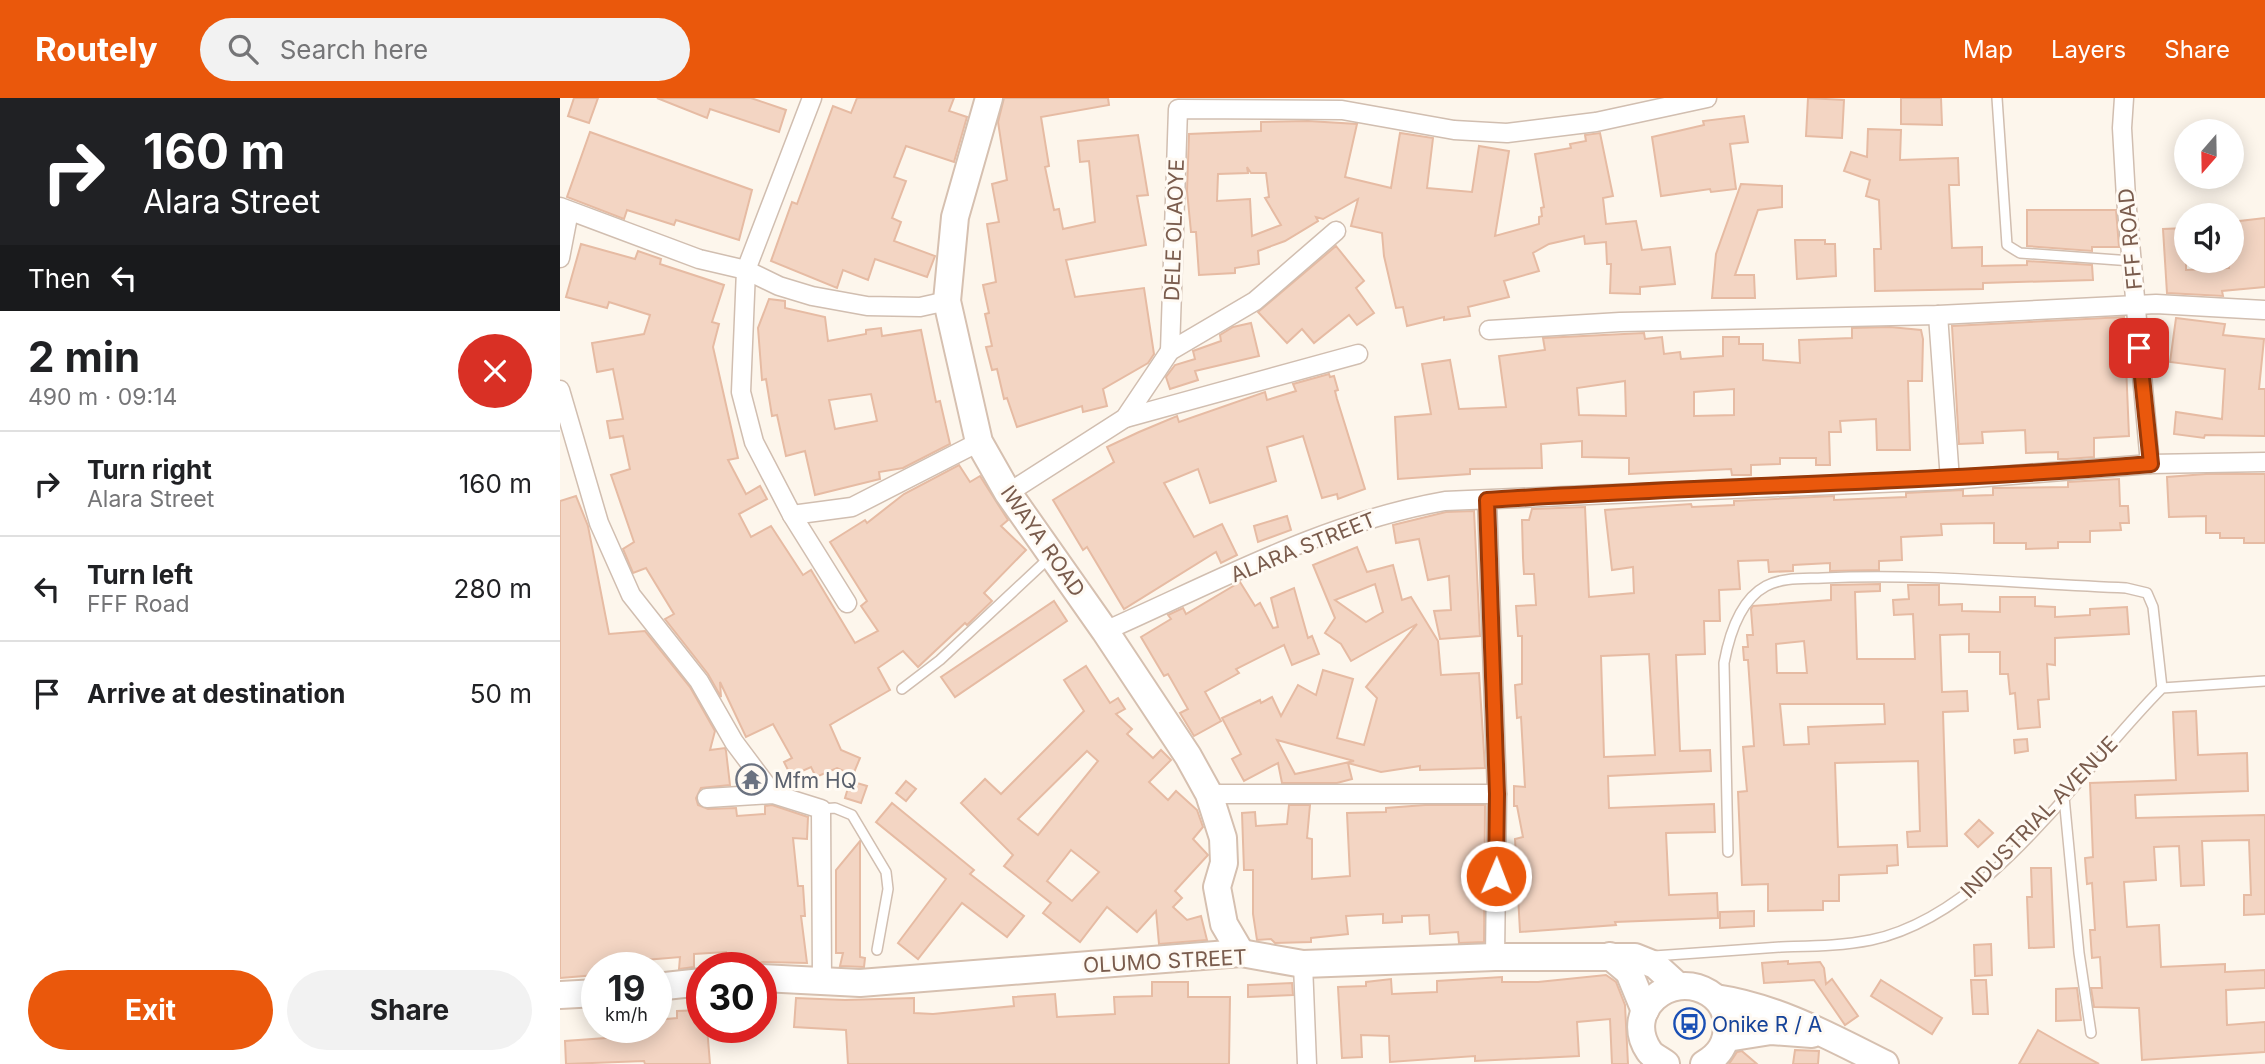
<!DOCTYPE html>
<meta charset="utf-8">
<style>
body{margin:0;font-family:Inter,sans-serif;background:#f2f2f2;color:#202124;height:100vh;display:flex;flex-direction:column;font-size:26px;white-space:nowrap}
*{box-sizing:border-box;margin:0}
p{font-size:23px;color:#757577}
.icon{flex:none;width:38px;height:38px;fill:none;stroke:currentColor;stroke-width:2;stroke-linecap:round;stroke-linejoin:round}
.map{position:relative;flex:1;overflow:hidden}
.drawer{display:flex;flex-direction:column;background:#fff;width:560px}
.drawer>*{flex:none}
.guide{background:#202124;color:#fff;overflow:hidden}
.needle{width:46px;rotate:200deg}
.tools{position:absolute;left:1614px;top:21px;display:grid;gap:14px}
.tools a{display:grid;place-items:center;width:70px;height:70px;border-radius:50%;background:#fff;box-shadow:0 4px 18px #0003;font-size:35px}
.speed{position:absolute;left:21px;top:854px;display:flex;gap:14px;font-size:35px;font-weight:700;text-align:center}
.speed>*{display:grid;place-content:center;width:91px;height:91px;border-radius:50%;background:#fff;box-shadow:0 4px 18px #0003;line-height:1}
.speed small{font-size:18px;font-weight:400}
.speed .limit{border:10px solid #d22;background:#fff;color:#111}
.pin{position:absolute;display:grid;place-items:center;width:60px;height:60px;color:#fff;margin:-30px;border-radius:14px;box-shadow:0 4px 10px #0006}
.me{position:absolute;width:77px;margin:-38px;rotate:1deg;stroke-linejoin:round;filter:drop-shadow(0 0 5px #0008)}
.turn{display:flex;align-items:center;gap:24px;height:147px;padding:0 28px;font-size:32px}
.turn .icon{width:91px;height:91px;stroke-width:2.5}
.turn b{display:block;font-size:49px;line-height:60px}
.then{display:flex;align-items:center;height:66px;padding:0 28px;background:#0003;gap:14px;font-size:26px}
.round{display:grid;place-items:center;flex:none;width:74px;height:74px;border-radius:37px;background:#f2f2f2}
.headline{display:flex;align-items:center;justify-content:space-between;height:119px;padding:0 28px}
h1{font-size:42px;font-weight:700;line-height:52px}
.button{display:flex;gap:14px;margin-top:auto;padding:14px 28px}
.button a{flex:1;height:80px;border-radius:42px;background:#ea580c;color:#fff;font-size:28px;font-weight:700;line-height:80px;text-align:center}
.button a+a{background:#f2f2f2;color:#202124}
ul{padding:0;list-style:none}
li{display:flex;align-items:center;gap:21px;height:105px;padding:0 28px;border-top:2px solid #e0e0e0}
li div{flex:1}
li b{display:block;font-size:26px}
li em{font-style:normal}
header{display:flex;align-items:center;gap:42px;box-sizing:border-box;height:98px;padding:0 35px;background:#ea580c;color:#fff}
header strong{font-size:33px}
nav{display:flex;gap:38px;margin-inline-start:auto;font-size:24px}
.search{width:490px;height:63px;background:#f2f2f2;display:flex;align-items:center;gap:18px;box-sizing:border-box;padding:0 24px;border-radius:38px;color:#757577;font-size:26px}
main{display:flex;flex:1;min-height:0}
.map>svg:first-child{display:block}
.building{fill:#f3d5c3;stroke:#e6bba3;stroke-width:2;fill-rule:evenodd}
.lines{fill:none;stroke-linecap:round;stroke-linejoin:round}
.lane-casing{stroke:#d1beb0;stroke-width:12}
.street-casing{stroke:#d1beb0;stroke-width:21}
.secondary-casing{stroke:#d6c0b0;stroke-width:30}
.lane{stroke:#fff;stroke-width:9}
.street{stroke:#fff;stroke-width:18}
.secondary{stroke:#fff;stroke-width:26}
.route-casing{stroke:#983908;stroke-width:18}
.route{stroke:#ea580c;stroke-width:12}
.labels{text-anchor:middle;dominant-baseline:central;stroke-width:6;stroke-linejoin:round;paint-order:stroke}
.street-label{font-size:21px;fill:#7a5c4d;stroke:#fffaf3}
.worship-label{font-size:21px;fill:#5b616d;stroke:#fffaf3;text-anchor:start}
.transit-label{font-size:21px;fill:#164399;stroke:#fffaf3;text-anchor:start}
</style>
<header>
<strong>Routely</strong>
<div class="search"><svg class="icon" aria-label="search" viewBox="0 0 24 24"><circle cx="10" cy="10" r="6"/><path d="M15 15l6 6"/></svg>Search here</div>
<nav><a>Map</a><a>Layers</a><a>Share</a></nav>
</header>
<main>
<section class="drawer">
<div class="guide">
<div class="turn"><svg class="icon" aria-label="right" viewBox="0 0 24 24"><path d="M7 20v-9h11M14 6l5 5-5 5"/></svg><div><b>160 m</b>Alara Street</div></div>
<div class="then">Then<svg class="icon" aria-label="left" viewBox="0 0 24 24"><path d="M17 20v-9H6M10 6l-5 5 5 5"/></svg></div>
</div>
<div class="headline"><div><h1>2 min</h1><p>490 m · 09:14</p></div><a class="round" style="background:#d93025;color:#fff"><svg class="icon" aria-label="close" viewBox="0 0 24 24"><path d="M6 6l12 12M18 6L6 18"/></svg></a></div>
<ul>
<li><svg class="icon" aria-label="right" viewBox="0 0 24 24"><path d="M7 20v-9h11M14 6l5 5-5 5"/></svg><div><b>Turn right</b><p>Alara Street</p></div><em>160 m</em></li>
<li><svg class="icon" aria-label="left" viewBox="0 0 24 24"><path d="M17 20v-9H6M10 6l-5 5 5 5"/></svg><div><b>Turn left</b><p>FFF Road</p></div><em>280 m</em></li>
<li><svg class="icon" aria-label="arrive" viewBox="0 0 24 24"><path d="M6 21V4h12l-3 4 3 4H6"/></svg><div><b>Arrive at destination</b></div><em>50 m</em></li>
</ul>
<div class="button"><a>Exit</a><a>Share</a></div>
</section>
<div class="map">
<svg width="1705" height="966" viewBox="0 0 1705 966">
<rect width="100%" height="100%" fill="#fdf6ec"/>
<!-- building -->
<g class="building">
<path d="M14 0H38L29 25 8 18Z"/>
<path d="M97 0H191L226 12 219 34 150 11 147 20Z"/>
<path d="M297 0H394L389 13 407 19 394 64 346 48 334 79 346 83 332 120 341 124 334 143 375 158 367 179 315 161 308 182 283 172 277 190 211 163 232 104 237 106 273 8 291 15Z"/>
<path d="M444 0H548L549 7 481 19 489 68 485 69 494 112 499 111 503 131 535 124 529 63 520 64 518 43 578 37 588 97 577 98 586 147 506 162 515 199 584 190 594 256 588 265 543 291 547 308 523 314 522 308 457 329 447 300 444 301 437 271 432 272 426 249 432 248 425 216 429 215 423 187 436 184 427 126 439 124 432 86 447 82 438 24Z"/>
<path d="M1248 0 1284 2 1282 40 1246 38Z"/>
<path d="M1341 0H1381L1382 27 1341 26Z"/>
<path d="M1184 18 1188 44 1170 46 1176 91 1151 94 1150 91 1101 98 1092 39 1144 27 1143 23Z"/>
<path d="M748 23 797 26 785 79 831 90 840 35 873 40 867 90 912 94 919 48 949 53 935 138 979 126V119L982 118 981 110 984 109 975 56 1011 50 1010 46 1026 43 1025 37 1040 35 1053 98 1043 100 1046 126 1076 123 1082 152 1110 149 1115 186 1080 189V196L1050 195 1051 166H1047L1046 144 1025 146 1024 138 989 146 973 155 979 173 944 183 949 199 908 209 910 218 884 222V219L847 228 843 209 836 210 824 158 822 135 791 128 798 101 763 121 756 119 758 123 725 143 698 153 699 166 675 170V175L639 177 636 134H631L627 93 629 36 701 33V24ZM687 69 691 75H706L709 99 705 100 721 127 692 138 690 101 657 103 658 76 688 75Z"/>
<path d="M1308 31 1341 32 1340 62 1398 60 1399 87H1389L1392 150 1422 149V168L1467 167V163L1532 167 1533 182 1423 185V191L1315 193 1314 151H1321L1319 102 1306 98 1310 82 1284 73 1291 54 1307 59Z"/>
<path d="M30 34 192 92 179 142 116 122 114 127 67 112 64 121 7 99Z"/>
<path d="M1181 86 1222 88V109L1198 112 1175 177H1194L1195 200H1152L1156 156Z"/>
<path d="M1467 112H1556L1559 149H1532V153L1467 148Z"/>
<path d="M1705 120V189L1662 193 1663 198 1607 195 1603 131 1626 130V172L1669 170 1671 124Z"/>
<path d="M1235 142H1265V146H1275L1276 178 1237 181Z"/>
<path d="M21 146 75 161 78 153 101 161 100 166 164 187 152 224 159 226 153 249 178 360 168 362 186 396 200 388 207 401 179 416 191 439 211 428 243 477 251 472 295 545 318 533 301 508 307 503 270 444 305 422 307 425 344 396 399 367 410 384 420 378 448 422 441 428 466 452 424 495 432 503 407 527 405 525 358 569 343 553 318 570 330 592 270 627 281 652 300 660 293 677 277 670 256 679 251 669 231 678 224 664 232 660 213 626 186 639 160 584 161 599 148 576 105 521 114 516 86 470 73 475 63 451 74 444 51 377 70 371 63 338 50 340 47 323 63 321 53 271 37 274 32 245 84 236 90 217 49 204 47 210 6 199Z"/>
<path d="M776 148 804 183 796 190 814 215 797 227 789 217 754 245 742 231 727 245 698 214Z"/>
<path d="M209 201 225 203V210L265 219 268 243 306 236V232L321 230 322 238 361 232 376 304 380 303 390 346 343 370 319 374 320 381 255 397 245 353 226 358 217 317 212 318 206 281 202 282 198 230ZM311 296 317 323 275 331 269 302Z"/>
<path d="M1564 219 1569 338 1534 340V359L1507 361H1498V354L1466 355 1465 332 1422 334 1423 345 1399 346 1392 228Z"/>
<path d="M1616 220 1665 226 1663 237 1704 241 1699 291H1705V338L1645 337 1644 340 1614 336 1616 314 1662 321 1665 271 1610 264Z"/>
<path d="M691 225 699 258 635 273 638 282 610 291 606 279 615 267 635 261 633 253 661 243 660 237 673 229Z"/>
<path d="M1330 229 1361 232 1363 241 1362 283H1348L1350 352H1317L1316 321 1280 323 1281 334H1269L1270 367H1256V360H1220V366L1191 367V377H1172L1171 371 1069 376V360L1022 359V343L981 346 982 370 910 371V376L838 381 835 319 871 316 862 266 890 262 899 311 946 309 939 258 985 252 983 240 1084 235 1085 241 1102 239 1104 256 1120 254 1121 261 1163 258V239H1179V246H1203V262L1240 265 1239 242 1292 240V230ZM1065 283 1066 318 1019 317 1017 290ZM1174 291V317L1134 318V294Z"/>
<path d="M769 276 770 279 774 278 778 292 775 293 777 301 805 391 778 401 777 396 762 400 743 338 707 349 716 383 650 405 638 371 604 385 634 439 662 426 677 457 661 465 656 454 564 511 527 449 523 452 493 402 554 364 547 349 579 334 617 318 619 324 705 294 707 302 736 293 733 286Z"/>
<path d="M1646 376H1705V445H1684V440H1660V435H1646V418L1609 419 1607 379Z"/>
<path d="M1559 381 1560 408H1568L1569 425H1560L1561 432 1530 433V444H1498V450L1466 451V445H1434V425L1381 426 1382 437 1341 439 1342 462 1319 463V472L1270 473V465L1233 467V473L1209 474 1208 462 1178 463 1180 491 1159 492 1160 523H1144L1145 556 1116 557 1120 653 1150 652 1151 673 1048 678 1049 710 1154 706 1155 734 1106 735 1109 797 1157 795 1158 820 1055 824 1056 827 960 834 955 741 963 739 957 708H954V688L965 689 961 619 957 620 955 587 962 586V538H958L956 508 976 507 974 476H964L963 460 962 422H969L972 411 1025 409 1029 499 1074 495 1073 469 1052 472 1045 412 1131 406 1132 409 1174 407V403L1274 398V402L1346 399V395L1403 392V398L1433 397V390L1508 389V384ZM1089 556 1095 657 1044 659 1041 558Z"/>
<path d="M16 398 28 428 49 536 85 533 130 589 155 633 150 652 165 650 166 653 170 687 141 690 136 700 138 707 148 711 176 710 177 718 205 716V708L212 707 248 719 247 741 233 740 238 788H243L245 818H241L247 865 202 864 190 870H166V854L134 856V869L119 871 120 859 85 862 86 870H36V877L0 880V403Z"/>
<path d="M914 413 920 538 880 541 874 513 891 512 889 478 868 482 859 441 836 445 833 427 886 414Z"/>
<path d="M727 418 731 432 698 444 694 428Z"/>
<path d="M797 449 807 474 833 467 842 502 851 499 878 543 881 577 919 575 925 670 860 672V668L821 674 788 665 792 681 777 685H722L718 665 684 683 672 661 681 656 662 620 700 602 701 605 712 599 721 618 738 587 756 597 763 572 793 581 777 640 804 647 817 600 806 589 857 526 791 563 781 546 765 535 775 520 753 467ZM815 486 823 514 806 524 775 502ZM717 642 794 663 735 676Z"/>
<path d="M680 484 695 508 700 505 713 530 718 529 711 500 734 490 748 540 752 538 759 556 732 567 724 547 676 571 679 575 645 594 661 623 634 638 620 615 628 611 608 576 604 578 581 539 611 521 608 517 623 510 626 516Z"/>
<path d="M1320 486V493L1295 494 1297 561H1355L1353 516 1334 517 1333 502 1349 501 1348 487H1379V507L1402 506V513L1440 514V499H1475V508L1495 509V519L1530 517V511L1567 509 1569 536 1495 540V567L1487 566 1489 601 1478 602 1480 629 1458 631 1455 595 1450 596 1448 576H1440V554H1409V536L1380 537 1382 594 1407 593 1408 613 1383 614 1387 748 1348 749 1347 734 1360 733 1358 663 1275 665 1278 749 1337 747 1338 767 1327 768V775L1279 777V803H1263V812L1208 813V786L1182 787 1178 694 1187 693 1183 649 1194 648 1188 562H1184L1183 549H1188L1187 537H1193L1191 511 1193 508 1271 502V487ZM1244 543 1247 575H1217L1216 546ZM1220 606H1324L1325 626 1248 629 1249 646 1224 647Z"/>
<path d="M494 503 507 523 395 599 381 579Z"/>
<path d="M526 568 550 605 558 600 565 611 556 616 572 631 567 636 593 660 601 652 611 662 589 684 608 702 616 693 637 712 643 729 633 741 648 757 615 793 622 800 613 809 627 822 641 818 647 842 599 846 596 813 577 834 547 809 520 844 483 815 491 805 444 768 453 757 401 705 425 681 441 696 524 613 504 582ZM527 653 538 663 478 737 458 721ZM511 752 539 774 512 803 487 783Z"/>
<path d="M1636 613 1638 657 1687 655 1688 693 1575 697 1576 720 1705 717V816L1684 817V797H1691L1689 742 1642 743 1644 787 1621 788 1619 748 1594 749 1596 782 1564 784 1567 829 1599 827 1601 869 1665 866V874L1705 872V890L1666 892 1667 927 1705 924V954L1582 962 1579 910 1534 909 1531 890H1542L1540 859 1532 860 1530 832H1535L1532 785 1527 786 1525 760 1533 759 1530 685 1616 682 1613 614Z"/>
<path d="M1467 641 1468 653 1455 655 1454 642Z"/>
<path d="M290 683 307 688 301 705 285 700Z"/>
<path d="M346 683 356 691 346 703 336 695Z"/>
<path d="M332 705 414 772 410 776 464 818 447 839 402 805 358 861 338 845 386 781 316 724Z"/>
<path d="M729 707H750L747 740 752 741V781L790 778 787 715 826 714V710L865 707H925L924 844 899 845 898 834 870 836 869 817 842 818V824L823 825V816L786 818 788 836 751 840V844L715 845 711 841 697 842 693 816V772H684L682 715 695 714 696 728 727 726Z"/>
<path d="M1419 722 1433 735 1418 749 1405 736Z"/>
<path d="M300 743V859L305 860 304 869 280 868 283 855H276V772Z"/>
<path d="M1471 770H1491L1494 849 1469 850 1467 799H1472Z"/>
<path d="M1194 813V828L1160 830V814Z"/>
<path d="M1431 846 1432 877 1415 878 1414 847Z"/>
<path d="M1228 863V866L1260 864 1264 870 1266 886 1272 881 1298 918 1285 927 1254 882 1204 885 1202 865Z"/>
<path d="M1046 877 1056 884 1065 907 1068 966H1052L1050 921 1017 924 1019 958 915 963V958L830 964 829 938 801 937 802 959 782 960 778 889 806 888V884L831 881 832 896 877 894V883L942 879V884H978Z"/>
<path d="M1321 882 1382 920 1372 936 1311 898Z"/>
<path d="M1411 882H1426L1428 916H1413Z"/>
<path d="M592 884H628V899H670L669 966H288L286 932 234 929 236 900 285 902 354 900V915L373 916 454 908 453 899 495 896 497 919 555 916 554 899 592 898Z"/>
<path d="M732 885 733 897 688 899V887Z"/>
<path d="M1517 890 1521 922 1496 923V891Z"/>
<path d="M142 912V929H147L150 966H85L84 963 6 966 5 943 46 940 45 929H96V922L117 920V913Z"/>
<path d="M1478 932 1506 948 1539 966H1459Z"/>
<path d="M1235 952 1259 953 1258 966H1233Z"/>
<path d="M1182 953 1183 954 1197 966H1169L1177 954Z"/>
</g>
<g class="lines">
<defs>
<g id="lane">
<path d="M1437 0 1447 147 1460 155 1572 163"/>
<path d="M342 591 380 562 489 460"/>
<path d="M1504 699 1519 855 1531 935"/>
<path d="M261 711 275 710 292 717 326 774 328 791 317 852"/>
<path d="M1168 754 1164 565C1169 538 1180 502 1206 488 1223 479 1245 481 1263 480 1364 475 1465 486 1566 490L1587 495 1593 509 1602 590"/>
<path d="M1094 858C1136 855 1179 852 1221 849 1251 848 1281 848 1311 842 1430 817 1519 673 1602 590L1705 583"/>
</g>
<g id="street">
<path d="M252 0 186 172 181 294 194 344 232 417 287 505"/>
<path d="M1564 0 1562 30 1566 100 1590 366"/>
<path d="M0 109 139 161 186 172 219 188 252 198 307 208 360 209 387 203"/>
<path d="M0 160 9 113"/>
<path d="M1378 217 1390 382"/>
<path d="M929 232 1060 224 1378 217 1596 206 1704 212"/>
<path d="M610 253 618 11 782 12 894 32 947 35 1036 24 1147 0"/>
<path d="M0 292 39 425 71 497 139 583 174 644 213 696"/>
<path d="M565 320 798 256"/>
<path d="M448 395 565 320 610 253 695 203 776 133"/>
<path d="M927 402 937 696 935 859"/>
<path d="M232 417 292 409 419 344"/>
<path d="M545 533C656 484 765 424 885 403L1390 382 1590 366 1705 364"/>
<path d="M649 696H937"/>
<path d="M147 700 213 696 261 711 262 883"/>
<path d="M743 866 747 966"/>
</g>
<g id="secondary">
<path d="M429 0 395 119 387 203 419 344 448 395 545 533 628 658 649 696 663 740 664 765 657 789 664 826 681 855"/>
<path d="M1050 858 1069 874 1085 913"/>
<path d="M201 880 300 885 681 855 743 866 935 859H1075L1095 867 1117 887"/>
<path d="M96 889 142 884"/>
<path d="M0 897 37 895"/>
<path d="M1156 900C1217 909 1271 939 1325 966"/>
<path d="M1167 940 1211 933 1252 936"/>
<path d="M1106 966C1101 962 1092 958 1089 953 1062 913 1110 871 1149 895 1160 902 1167 914 1167 927 1167 945 1160 957 1144 966"/>
</g>
</defs>
<!-- lane casing -->
<use href="#lane" class="lane-casing"/>
<!-- street casing -->
<use href="#street" class="street-casing"/>
<!-- secondary casing -->
<use href="#secondary" class="secondary-casing"/>
<!-- lane -->
<use href="#lane" class="lane"/>
<!-- street -->
<use href="#street" class="street"/>
<!-- secondary -->
<use href="#secondary" class="secondary"/>
</g>
<g class="lines">
<defs>
<path id="route" d="M936 778 937 696 927 402C1148 387 1370 385 1591 366L1579 250"/>
</defs>
<!-- route casing -->
<use href="#route" class="route-casing"/>
<!-- route -->
<use href="#route" class="route"/>
</g>
<!-- icons -->
<defs>
<symbol id="temple-ring" viewBox="-11 -11 22 22"><circle r="9.5" fill="#fffaf3" stroke="#6b7280" stroke-width="1.5"/><path d="M0-6L5-2H3V0L6.5 2.5H4V6H1.5V3h-3V6H-4V2.5H-6.5L-3 0V-2H-5Z" fill="#6b7280"/></symbol>
<symbol id="bus-ring" viewBox="-11 -11 22 22"><circle r="9.5" fill="#fffaf3" stroke="#1a4fb4" stroke-width="1.5"/><path d="M-5-6H5V4H4V6H2V4H-2V6H-4V4H-5ZM-3.5-4V0h7V-4ZM-3.5 1.2v1.5H-2V1.2ZM2 1.2v1.5H3.5V1.2Z" fill="#1a4fb4"/></symbol>
</defs>
<g fill-rule="evenodd">
<use href="#temple-ring" x="174" y="664" width="35" height="35"/>
<use href="#bus-ring" x="1112" y="908" width="35" height="35"/>
</g>
<g class="labels">
<!-- street labels -->
<g class="street-label">
<text transform="translate(614 132) rotate(-88)">DELE OLAOYE</text>
<text transform="translate(1570 141) rotate(-95)">FFF ROAD</text>
<text transform="translate(483 443) rotate(55)">IWAYA ROAD</text>
<text transform="translate(743 449) rotate(-22)">ALARA STREET</text>
<text transform="translate(1479 719) rotate(-46)">INDUSTRIAL AVENUE</text>
<text transform="translate(605 863) rotate(-3)">OLUMO STREET</text>
</g>
<!-- worship labels -->
<g class="worship-label">
<text x="214" y="682">Mfm HQ</text>
</g>
<!-- transit labels -->
<g class="transit-label">
<text x="1152" y="926">Onike R / A</text>
</g>
</g>
</svg>
<div class="tools">
<a><svg class="needle" viewBox="-14 -14 28 28"><path d="M0-13l5 13h-10z" fill="#e53935"/><path d="M0 13l5-13h-10z" fill="#757577"/></svg></a>
<a><svg class="icon" aria-label="sound" viewBox="0 0 24 24"><path d="M4 9h4l5-4v14l-5-4H4zM17 9q2 3 0 6"/></svg></a>
</div>
<div class="speed"><div>19<small>km/h</small></div><div class="limit">30</div></div>
<div class="pin" style="left:1579px;top:250px;background:#d93025"><svg class="icon" aria-label="arrive" viewBox="0 0 24 24"><path d="M6 21V4h12l-3 4 3 4H6"/></svg></div>
<svg class="me" style="left:936px;top:778px" viewBox="-20 -20 40 40"><circle r="17" fill="#ea580c" stroke="#fff" stroke-width="3"/><path d="M0-11L8 9 0 5-8 9z" fill="#fff"/></svg>
</div>
</main>
